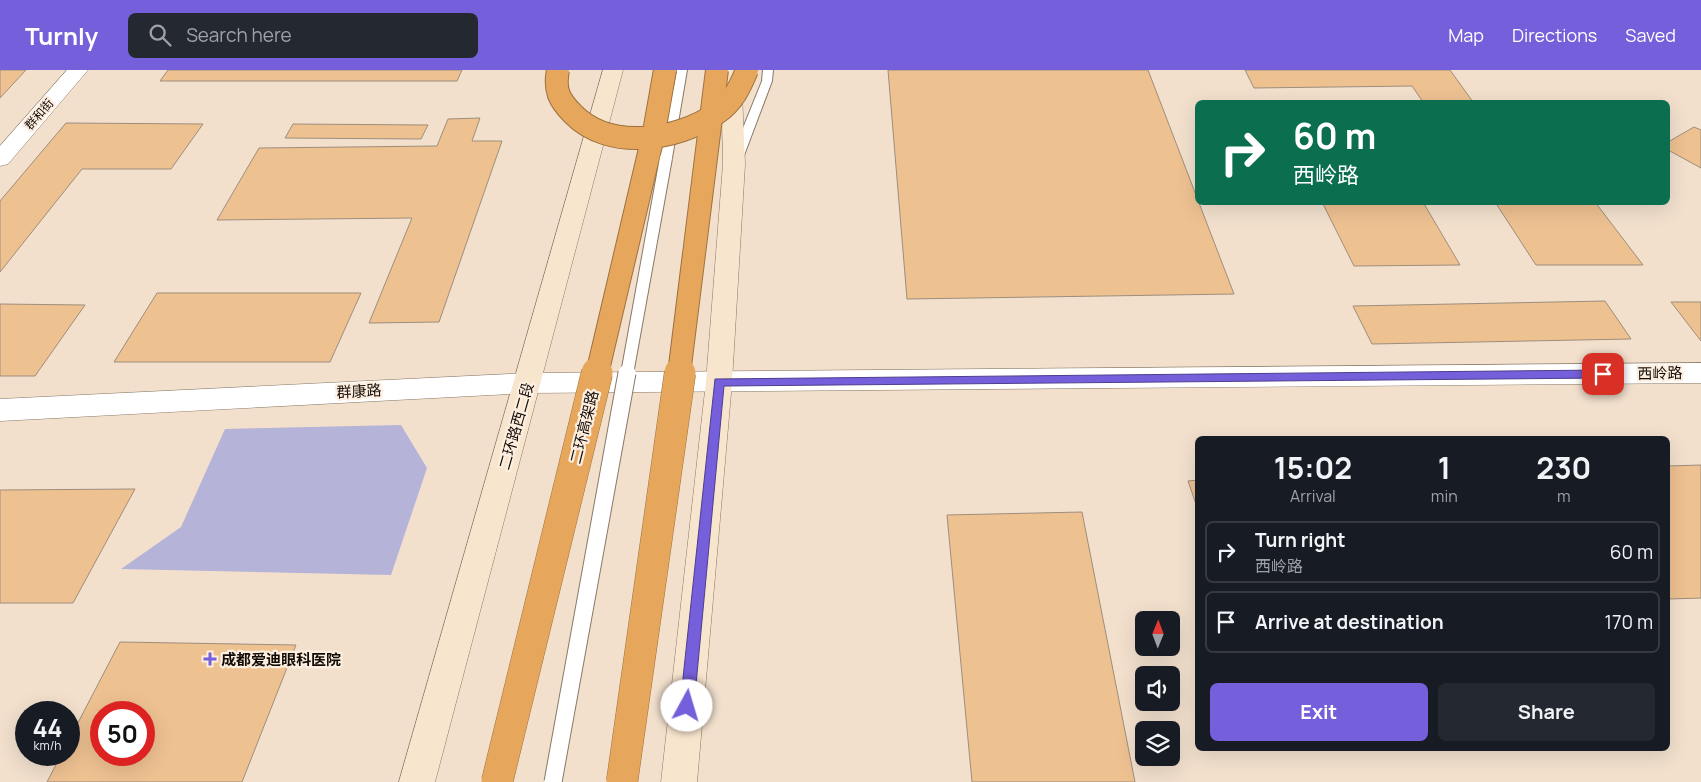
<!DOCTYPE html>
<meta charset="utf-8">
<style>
body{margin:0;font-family:Manrope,"Noto Sans SC",sans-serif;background:#242831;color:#f1f3f6;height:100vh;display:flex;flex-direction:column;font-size:19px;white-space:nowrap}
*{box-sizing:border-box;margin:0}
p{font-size:16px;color:#9ea1a6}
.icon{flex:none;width:28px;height:28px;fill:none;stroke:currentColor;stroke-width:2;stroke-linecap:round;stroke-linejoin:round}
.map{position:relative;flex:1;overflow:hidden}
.sheet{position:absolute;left:1195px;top:366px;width:475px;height:315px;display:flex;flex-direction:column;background:#171b24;border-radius:8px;box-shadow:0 5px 20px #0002}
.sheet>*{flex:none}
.hud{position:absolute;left:1195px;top:30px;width:475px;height:105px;border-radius:8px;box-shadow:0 5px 20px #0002;background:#0b6e4f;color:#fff;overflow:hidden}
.needle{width:32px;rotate:1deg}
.fabs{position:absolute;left:1135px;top:541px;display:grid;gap:10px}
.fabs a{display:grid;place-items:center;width:45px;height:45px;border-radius:8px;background:#171b24;box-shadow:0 5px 20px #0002;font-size:25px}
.speed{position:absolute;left:15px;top:631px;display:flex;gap:10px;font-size:25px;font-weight:700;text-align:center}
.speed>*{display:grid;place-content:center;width:65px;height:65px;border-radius:50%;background:#171b24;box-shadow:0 5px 20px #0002;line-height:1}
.speed small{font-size:12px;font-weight:400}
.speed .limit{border:8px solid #d22;background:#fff;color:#111}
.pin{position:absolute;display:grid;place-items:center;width:42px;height:42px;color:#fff;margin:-21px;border-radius:10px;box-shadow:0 2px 8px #0006}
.me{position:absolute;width:55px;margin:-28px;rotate:6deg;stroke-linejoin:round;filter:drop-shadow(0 0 4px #0008)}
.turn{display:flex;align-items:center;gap:18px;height:105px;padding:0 15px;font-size:22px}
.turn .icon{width:65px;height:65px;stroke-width:2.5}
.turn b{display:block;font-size:35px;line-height:42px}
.eta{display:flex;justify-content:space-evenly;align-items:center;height:85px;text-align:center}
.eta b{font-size:30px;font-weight:700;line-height:35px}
.cta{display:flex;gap:10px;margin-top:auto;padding:10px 15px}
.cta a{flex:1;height:58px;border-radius:8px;background:#765fda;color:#fff;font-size:20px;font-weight:700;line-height:58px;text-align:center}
.cta a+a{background:#242831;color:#f1f3f6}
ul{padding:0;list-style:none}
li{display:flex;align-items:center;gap:15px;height:62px;margin:0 10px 8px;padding:0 5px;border:2px solid #363941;border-radius:8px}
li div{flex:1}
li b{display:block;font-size:19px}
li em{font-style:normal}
header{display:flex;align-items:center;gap:30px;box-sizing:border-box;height:70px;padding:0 25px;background:#765fda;color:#fff}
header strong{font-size:24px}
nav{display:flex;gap:28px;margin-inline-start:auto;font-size:18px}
.search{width:350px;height:45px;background:#242831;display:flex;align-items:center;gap:12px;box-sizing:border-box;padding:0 18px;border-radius:8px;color:#9ea1a6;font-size:19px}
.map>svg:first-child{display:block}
.green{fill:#b5b3d8}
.building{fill:#eec191;stroke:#9e8d7c;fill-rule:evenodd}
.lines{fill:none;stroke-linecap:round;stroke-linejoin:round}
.lane-casing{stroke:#887867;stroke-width:2}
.street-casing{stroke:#887867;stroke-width:1}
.secondary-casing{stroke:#887867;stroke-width:1}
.lane{fill:#fff;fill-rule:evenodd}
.street{fill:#fff;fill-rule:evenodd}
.secondary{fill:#f8e5ce;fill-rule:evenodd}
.lane-bridge-far1-casing{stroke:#887867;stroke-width:14;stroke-linecap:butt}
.lane-bridge-casing{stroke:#887867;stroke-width:19;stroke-linecap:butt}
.highway-bridge-far1-casing{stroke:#9c713f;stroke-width:24;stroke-linecap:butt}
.highway-bridge-casing{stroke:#9c713f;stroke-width:32;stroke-linecap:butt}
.lane-bridge-far1{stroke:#fff;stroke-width:12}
.lane-bridge{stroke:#fff;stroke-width:17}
.highway-bridge-far1{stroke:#e6a75d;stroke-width:22}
.highway-bridge{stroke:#e6a75d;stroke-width:31}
.route{fill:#765fda;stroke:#4d3e8e}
.poi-dot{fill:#765fda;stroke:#fdeedf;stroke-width:2}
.labels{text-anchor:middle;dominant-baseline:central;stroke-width:4.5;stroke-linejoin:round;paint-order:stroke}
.far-street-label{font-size:12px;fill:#120c07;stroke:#fdeedf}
.street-label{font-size:15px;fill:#120c07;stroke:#fdeedf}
.poi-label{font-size:15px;font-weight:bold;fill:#120c07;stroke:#fdeedf;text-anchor:start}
</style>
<header>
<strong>Turnly</strong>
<div class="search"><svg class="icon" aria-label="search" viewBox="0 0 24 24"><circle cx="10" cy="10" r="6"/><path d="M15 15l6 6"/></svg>Search here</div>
<nav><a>Map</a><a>Directions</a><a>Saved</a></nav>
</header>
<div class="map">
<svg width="1701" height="712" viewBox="0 0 1701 712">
<rect width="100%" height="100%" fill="#f2e0cd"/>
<!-- green -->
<path class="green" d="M401 355 427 398 391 505 121 499 181 457 225 359Z"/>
<!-- building -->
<g class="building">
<path d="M0 0H26L0 28Z"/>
<path d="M168 0H462L457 11H160Z"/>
<path d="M888 0H1148L1234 224 907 229Z"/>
<path d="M1245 0H1450L1473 32H1423L1412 16 1254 18Z"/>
<path d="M480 48 472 71H502L439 252 369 253 412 148 217 150 259 78 437 76 448 49Z"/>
<path d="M66 53 203 54 171 99H82L0 202V131Z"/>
<path d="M293 54 428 55 421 69 285 68Z"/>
<path d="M1694 57 1701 60V98L1668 80V72Z"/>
<path d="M1322 132H1423L1460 195 1354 196Z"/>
<path d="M1495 132H1595L1643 195H1536Z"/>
<path d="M157 223H361L330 292H114Z"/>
<path d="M1605 231 1631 269 1372 274 1353 236Z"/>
<path d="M1671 232H1701V271Z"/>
<path d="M0 234 85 235 35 306H0Z"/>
<path d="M1701 395V528L1668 529V396Z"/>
<path d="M1198 410V440L1188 411Z"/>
<path d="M135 419 73 533H0V420Z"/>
<path d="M1082 442 1135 712H972L947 445Z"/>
<path d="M120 572 296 575 242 712H47L61 685H69V670ZM101 642H144V685H101Z"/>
</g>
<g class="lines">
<defs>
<g id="lane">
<path d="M677 0H687L672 88 666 92 660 88Z"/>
<path d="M763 0H773L772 11 743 88 741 91H733L731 88 762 11Z"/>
</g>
<g id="street">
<path d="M67 0H88L8 94 0 96V76Z"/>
<path d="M1701 293V313L529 323 0 351V329L529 303Z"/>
</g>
<g id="secondary">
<path d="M603 0H623L435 712H399Z"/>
<path d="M721 0H741L745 94 732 312 697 712H661L706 312 723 94Z"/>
</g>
</defs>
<!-- lane casing -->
<use href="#lane" class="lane-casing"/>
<!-- street casing -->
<use href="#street" class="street-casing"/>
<!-- secondary casing -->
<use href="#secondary" class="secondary-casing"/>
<!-- lane -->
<use href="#lane" class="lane"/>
<!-- street -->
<use href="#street" class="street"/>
<!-- secondary -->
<use href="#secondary" class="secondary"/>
<defs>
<path id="lane-bridge-far1" d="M627 304 666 88"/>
<path id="lane-bridge" d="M553 712 627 303"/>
<g id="highway-bridge-far1">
<path d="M558 0C554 20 559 30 573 44 609 81 677 71 717 43 733 32 740 17 747 0"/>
<path d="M597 304 654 62 665 0"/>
<path d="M679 304 717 0"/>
</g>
<g id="highway-bridge">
<path d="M497 712 597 303"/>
<path d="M622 712 680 303"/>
</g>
</defs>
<!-- lane-bridge-far1 casing -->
<use href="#lane-bridge-far1" class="lane-bridge-far1-casing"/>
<!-- lane-bridge casing -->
<use href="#lane-bridge" class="lane-bridge-casing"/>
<!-- highway-bridge-far1 casing -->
<use href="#highway-bridge-far1" class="highway-bridge-far1-casing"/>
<!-- highway-bridge casing -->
<use href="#highway-bridge" class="highway-bridge-casing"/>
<!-- lane-bridge-far1 -->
<use href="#lane-bridge-far1" class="lane-bridge-far1"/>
<!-- lane-bridge -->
<use href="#lane-bridge" class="lane-bridge"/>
<!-- highway-bridge-far1 -->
<use href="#highway-bridge-far1" class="highway-bridge-far1"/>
<!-- highway-bridge -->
<use href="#highway-bridge" class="highway-bridge"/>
</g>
<!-- route -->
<path class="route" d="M1603 300 1608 304 1603 308 724 316 694 636 692 641 687 643 682 641 680 636 715 309Z"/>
<!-- markers -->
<path class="poi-dot" d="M207.5 581.5h5v5h5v5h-5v5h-5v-5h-5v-5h5z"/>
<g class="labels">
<!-- far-street labels -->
<g class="far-street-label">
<text transform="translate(39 44) rotate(-49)">群和街</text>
</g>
<!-- street labels -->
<g class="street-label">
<text transform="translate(1660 303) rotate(-1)">西岭路</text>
<text transform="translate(359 321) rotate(-3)">群康路</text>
<text transform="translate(516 356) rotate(-74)">二环路西二段</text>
<text transform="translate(584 357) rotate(-76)">二环高架路</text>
</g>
<!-- poi labels -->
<g class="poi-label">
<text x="221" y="589">成都爱迪眼科医院</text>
</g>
</g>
</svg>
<div class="fabs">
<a><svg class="needle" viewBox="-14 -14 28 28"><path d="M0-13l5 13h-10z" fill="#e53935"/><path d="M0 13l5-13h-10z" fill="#9ea1a6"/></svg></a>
<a><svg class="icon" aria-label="sound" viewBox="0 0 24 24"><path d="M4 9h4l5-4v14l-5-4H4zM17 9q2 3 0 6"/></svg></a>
<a><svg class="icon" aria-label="layers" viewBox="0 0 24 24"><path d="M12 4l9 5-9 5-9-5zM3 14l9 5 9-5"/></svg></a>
</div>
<div class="speed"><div>44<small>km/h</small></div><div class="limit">50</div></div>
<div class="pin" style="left:1603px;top:304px;background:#d93025"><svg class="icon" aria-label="arrive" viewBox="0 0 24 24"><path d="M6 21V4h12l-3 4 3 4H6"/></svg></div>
<svg class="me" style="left:687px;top:636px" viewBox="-20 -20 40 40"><circle r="19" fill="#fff"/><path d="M0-13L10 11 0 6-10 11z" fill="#765fda"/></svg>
<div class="hud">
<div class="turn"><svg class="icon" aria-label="right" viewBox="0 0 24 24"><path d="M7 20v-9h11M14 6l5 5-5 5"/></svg><div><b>60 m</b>西岭路</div></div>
</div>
<section class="sheet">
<div class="eta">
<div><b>15:02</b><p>Arrival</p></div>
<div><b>1</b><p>min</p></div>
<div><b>230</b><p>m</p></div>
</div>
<ul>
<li><svg class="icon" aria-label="right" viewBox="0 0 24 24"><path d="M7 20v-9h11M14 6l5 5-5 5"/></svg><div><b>Turn right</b><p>西岭路</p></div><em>60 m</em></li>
<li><svg class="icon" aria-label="arrive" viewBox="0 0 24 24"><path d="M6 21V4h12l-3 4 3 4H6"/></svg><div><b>Arrive at destination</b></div><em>170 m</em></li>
</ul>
<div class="cta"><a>Exit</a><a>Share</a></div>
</section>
</div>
